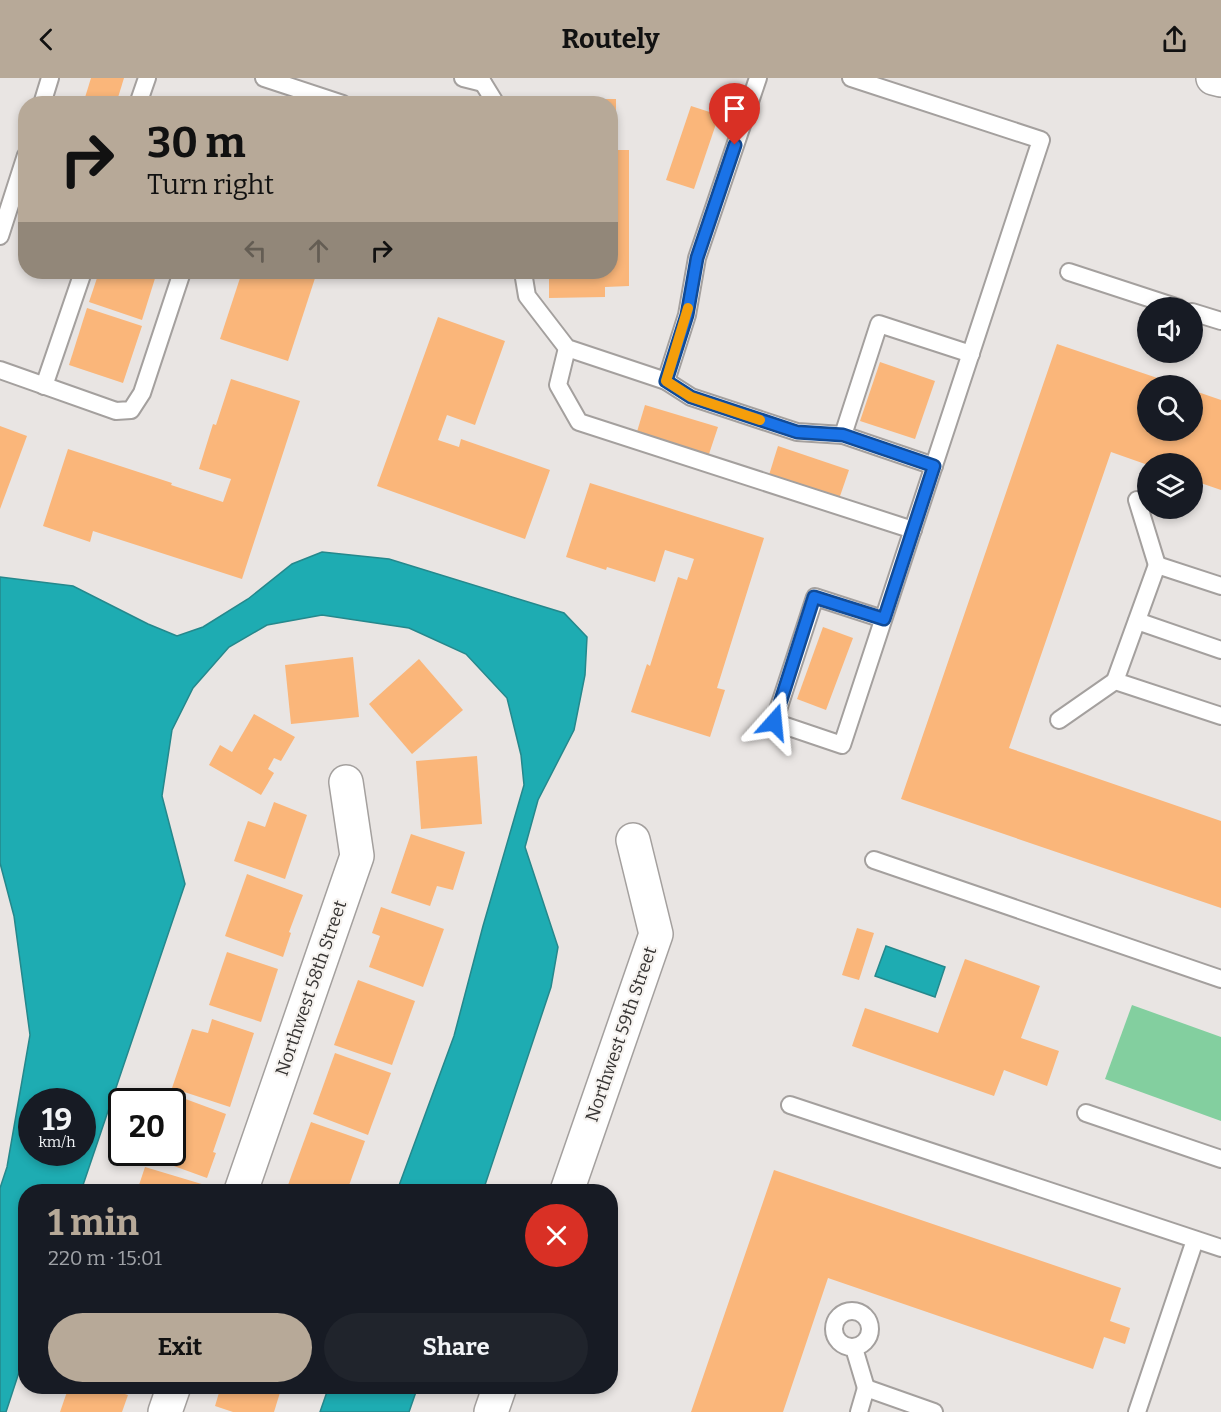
<!DOCTYPE html>
<meta charset="utf-8">
<style>
body{margin:0;font-family:Bitter,serif;background:#20242c;color:#f1f3f6;height:100vh;display:flex;flex-direction:column;font-size:22px;white-space:nowrap}
*{box-sizing:border-box;margin:0}
p{font-size:20px;color:#9ea1a6}
.icon{flex:none;width:33px;height:33px;fill:none;stroke:currentColor;stroke-width:2;stroke-linecap:round;stroke-linejoin:round}
.map{position:relative;flex:1;overflow:hidden}
.details{position:absolute;left:18px;top:1106px;width:600px;height:210px;display:flex;flex-direction:column;background:#171b24;border-radius:24px;box-shadow:0 3px 9px #0003}
.details>*{flex:none}
.hud{position:absolute;left:18px;top:18px;width:600px;height:183px;border-radius:24px;box-shadow:0 3px 9px #0003;background:#b7a998;color:#111;overflow:hidden}
.tools{position:absolute;left:1137px;top:219px;display:grid;gap:12px}
.tools a{display:grid;place-items:center;width:66px;height:66px;border-radius:50%;background:#171b24;box-shadow:0 3px 9px #0003;font-size:30px}
.speed{position:absolute;left:18px;top:1010px;display:flex;gap:12px;font-size:30px;font-weight:700;text-align:center}
.speed>*{display:grid;place-content:center;width:78px;height:78px;border-radius:50%;background:#171b24;box-shadow:0 3px 9px #0003;line-height:1}
.speed small{font-size:15px;font-weight:400}
.speed .limit{border:3px solid #111;border-radius:9px;background:#fff;color:#111}
.pin{position:absolute;display:grid;place-items:center;width:51px;height:51px;color:#fff;margin:-62px -26px;border-radius:50% 50% 50% 0;rotate:-45deg;box-shadow:0 0 6px #0007}
.pin .icon{rotate:45deg}
.me{position:absolute;width:66px;margin:-33px;rotate:18deg;stroke-linejoin:round;filter:drop-shadow(0 0 4px #0008)}
.turn{display:flex;align-items:center;gap:21px;height:126px;padding:0 30px;font-size:27px}
.turn .icon{width:78px;height:78px;stroke-width:2.5}
.turn b{display:block;font-size:42px;line-height:51px}
.lanes{display:flex;align-items:center;height:57px;padding:0 30px;background:#0003;justify-content:center;gap:30px;direction:ltr}
.lanes .off{opacity:.35}
.round{display:grid;place-items:center;flex:none;width:63px;height:63px;border-radius:32px;background:#20242c}
.overview{display:flex;align-items:center;justify-content:space-between;height:102px;padding:0 30px}
h1{font-size:36px;font-weight:700;line-height:45px;color:#b7a998}
.cta{display:flex;gap:12px;margin-top:auto;padding:12px 30px}
.cta a{flex:1;height:69px;border-radius:36px;background:#b7a998;color:#111;font-size:24px;font-weight:700;line-height:69px;text-align:center}
.cta a+a{background:#20242c;color:#f1f3f6}
header{display:flex;justify-content:space-between;align-items:center;height:78px;padding:0 30px;background:#b7a998;color:#111;font-size:27px;font-weight:700}
.map>svg:first-child{display:block}
.green{fill:#83cf9f}
.water{fill:#1eacb2;stroke:#25888c;stroke-width:1.5;fill-rule:evenodd}
.building{fill:#fab67a}
.lines{fill:none;stroke-linecap:round;stroke-linejoin:round}
.service-casing{stroke:#a4a09e;stroke-width:20}
.minor-casing{stroke:#a4a09e;stroke-width:36}
.secondary-casing{stroke:#a4a09e;stroke-width:36}
.service{stroke:#fff;stroke-width:16}
.minor{stroke:#fff;stroke-width:33}
.secondary{stroke:#fff;stroke-width:33}
.route-casing{stroke:#114b97;stroke-width:15}
.route{stroke:#1a73e8;stroke-width:10}
.slow{stroke:#f59e0b;stroke-width:10}
.labels{text-anchor:middle;dominant-baseline:central;stroke-width:4.5;stroke-linejoin:round;paint-order:stroke}
.street-label{font-size:18px;fill:#363433;stroke:#f6f3f0}
</style>
<header><svg class="icon" aria-label="back" viewBox="0 0 24 24"><path d="M15 5l-7 7 7 7"/></svg>Routely<svg class="icon" aria-label="share" viewBox="0 0 24 24"><path d="M12 15V3M7 8l5-5 5 5M5 13v7h14v-7"/></svg></header>
<div class="map">
<svg width="1221" height="1334" viewBox="0 0 1221 1334">
<rect width="100%" height="100%" fill="#e9e5e3"/>
<!-- green -->
<path class="green" d="M1132 927 1221 959V1043L1105 1001Z"/>
<!-- water -->
<g class="water">
<path d="M322 474 389 481 564 535 587 559 585 597 574 652 538 722 525 769 558 869 551 909 483 1113H397L454 958 483 848 524 707 521 677 507 620 466 576 409 550 322 537 267 547 229 569 193 610 172 652 162 718 185 806 81 1113H26L25 1276 6 1334H0V1110L7 1089 30 957 14 838 0 785V499L73 508 148 546 177 558 203 549 248 521 292 486ZM32 1023H82V1074H32Z"/>
<path d="M886 868 945 889 935 919 875 898Z"/>
<path d="M329 1308H418L409 1334H320Z"/>
</g>
<!-- building -->
<g class="building">
<path d="M91 0H124L116 26H83Z"/>
<path d="M549 21H616V72H629V208L605 209V219L549 220V194H610V26H549Z"/>
<path d="M691 28 719 37 694 111 666 102Z"/>
<path d="M99 194H157L142 242 89 224Z"/>
<path d="M242 194H317L288 283 220 261Z"/>
<path d="M87 230 142 248 123 305 69 287Z"/>
<path d="M438 239 505 263 475 347 447 337 438 362 459 369 461 361 550 392 525 461 377 408Z"/>
<path d="M1057 266 1178 307 1148 308V352H1192V312L1221 322V412L1192 402V386L1148 387 1111 374 1009 670 1221 743V830L901 721Z"/>
<path d="M880 284 935 303 915 361 860 343Z"/>
<path d="M231 301 300 323 242 501 93 453 90 464 43 448 68 371 172 405 171 407 223 424 231 401 199 391 213 346 216 347Z"/>
<path d="M645 327 718 349 708 379 636 357Z"/>
<path d="M0 348 27 358 0 431Z"/>
<path d="M778 368 849 392 839 421 769 397Z"/>
<path d="M590 405 764 460 717 610 725 612 710 659 631 634 647 586 650 588 678 499 687 502 694 481 665 472 655 504 607 489 606 492 566 479Z"/>
<path d="M823 549 853 560 826 632 797 621Z"/>
<path d="M353 579 359 639 291 646 285 587Z"/>
<path d="M419 581 463 632 412 676 369 626Z"/>
<path d="M254 636 295 659 281 683 274 680 268 691 274 695 261 717 209 687 220 667 232 674Z"/>
<path d="M477 678 482 746 421 751 416 683Z"/>
<path d="M274 724 307 737 285 801 234 783 248 743 265 749Z"/>
<path d="M411 756 465 774 453 812 437 808 430 828 391 815Z"/>
<path d="M247 796 303 817 289 854 291 855 283 879 225 858Z"/>
<path d="M381 829 444 851 423 909 369 889 380 858 372 855Z"/>
<path d="M857 850 874 855 859 902 842 897Z"/>
<path d="M227 874 278 891 261 944 209 927Z"/>
<path d="M965 881 1040 908 1021 960 1059 973 1047 1008 1004 992 994 1018 852 968 865 930 938 955Z"/>
<path d="M358 902 415 923 392 987 334 967Z"/>
<path d="M212 941 254 955 230 1029 172 1010 192 951 208 955Z"/>
<path d="M335 975 391 995 368 1057 313 1036Z"/>
<path d="M172 1016 226 1036 213 1074 216 1075 207 1100 149 1079 151 1074H172V1023H169Z"/>
<path d="M311 1044 365 1063 347 1113H306L288 1107Z"/>
<path d="M145 1089 205 1107 203 1113H137Z"/>
<path d="M774 1092 1121 1210 1110 1243 1130 1250 1125 1266 1104 1259 1093 1291 828 1200 783 1334H691Z"/>
<path d="M69 1308H101L128 1317 122 1334H60Z"/>
<path d="M221 1308H282L274 1334H233L215 1328Z"/>
</g>
<g class="lines">
<defs>
<g id="service">
<path d="M264 0 343 26"/>
<path d="M463 0 483 5"/>
<path d="M480 0 496 26"/>
<path d="M851 0 1041 62 842 667 774 644 815 519 883 541"/>
<path d="M42 26 50 0"/>
<path d="M138 26 147 0"/>
<path d="M0 158 26 77"/>
<path d="M523 194 527 218 567 270 666 303 687 237 697 180 758 0"/>
<path d="M1069 194 1179 230"/>
<path d="M1192 234 1221 243"/>
<path d="M567 270 558 307 579 344 913 452"/>
<path d="M0 292 116 333 131 332 142 315 182 194"/>
<path d="M666 303 691 319 797 354 843 357"/>
<path d="M44 308 83 194"/>
<path d="M934 388 843 357 879 246 971 276"/>
<path d="M1137 422 1157 487"/>
<path d="M1221 508 1157 487 1115 603 1221 638"/>
<path d="M1137 543 1221 572"/>
<path d="M1059 642 1115 603"/>
<path d="M874 782 1221 901"/>
<path d="M790 1027 1221 1170"/>
<path d="M1086 1035 1221 1081"/>
<circle cx="852" cy="1251" r="18"/>
<path d="M854 1270 866 1310"/>
<path d="M859 1334 866 1310 934 1334"/>
<path d="M1137 1334 1195 1162"/>
</g>
<g id="minor">
<path d="M241 1113 357 778 346 704"/>
<path d="M567 1113 656 856 633 762"/>
<path d="M165 1334 174 1308"/>
<path d="M491 1334 500 1308"/>
</g>
<path id="secondary" d="M1213 0 1221 2"/>
</defs>
<!-- service casing -->
<use href="#service" class="service-casing"/>
<!-- minor casing -->
<use href="#minor" class="minor-casing"/>
<!-- secondary casing -->
<use href="#secondary" class="secondary-casing"/>
<!-- service -->
<use href="#service" class="service"/>
<!-- minor -->
<use href="#minor" class="minor"/>
<!-- secondary -->
<use href="#secondary" class="secondary"/>
</g>
<g class="lines">
<defs>
<path id="route" d="M735 67 697 180 687 237 666 303 691 319 797 354 843 357 934 388 884 541 814 519 774 644"/>
</defs>
<!-- route casing -->
<use href="#route" class="route-casing"/>
<!-- route -->
<use href="#route" class="route"/>
<!-- slow -->
<path class="slow" d="M688 230 666 303 691 319 760 342"/>
</g>
<g class="labels">
<!-- street labels -->
<g class="street-label">
<text transform="translate(311 910) rotate(-71)">Northwest 58th Street</text>
<text transform="translate(621 956) rotate(-71)">Northwest 59th Street</text>
</g>
</g>
</svg>
<div class="tools">
<a><svg class="icon" aria-label="sound" viewBox="0 0 24 24"><path d="M4 9h4l5-4v14l-5-4H4zM17 9q2 3 0 6"/></svg></a>
<a><svg class="icon" aria-label="search" viewBox="0 0 24 24"><circle cx="10" cy="10" r="6"/><path d="M15 15l6 6"/></svg></a>
<a><svg class="icon" aria-label="layers" viewBox="0 0 24 24"><path d="M12 4l9 5-9 5-9-5zM3 14l9 5 9-5"/></svg></a>
</div>
<div class="speed"><div>19<small>km/h</small></div><div class="limit">20</div></div>
<div class="pin" style="left:735px;top:67px;background:#d93025"><svg class="icon" aria-label="arrive" viewBox="0 0 24 24"><path d="M6 21V4h12l-3 4 3 4H6"/></svg></div>
<svg class="me" style="left:774px;top:644px" viewBox="-20 -20 40 40"><path d="M0-17L14 15 0 8-14 15z" fill="#1a73e8" stroke="#fff" stroke-width="4"/></svg>
<div class="hud">
<div class="turn"><svg class="icon" aria-label="right" viewBox="0 0 24 24"><path d="M7 20v-9h11M14 6l5 5-5 5"/></svg><div><b>30 m</b>Turn right</div></div>
<div class="lanes"><svg class="icon off" aria-label="left" viewBox="0 0 24 24"><path d="M17 20v-9H6M10 6l-5 5 5 5"/></svg><svg class="icon off" aria-label="ahead" viewBox="0 0 24 24"><path d="M12 20V5M6 11l6-6 6 6"/></svg><svg class="icon" aria-label="right" viewBox="0 0 24 24"><path d="M7 20v-9h11M14 6l5 5-5 5"/></svg></div>
</div>
<section class="details">
<div class="overview"><div><h1>1 min</h1><p>220 m · 15:01</p></div><a class="round" style="background:#d93025;color:#fff"><svg class="icon" aria-label="close" viewBox="0 0 24 24"><path d="M6 6l12 12M18 6L6 18"/></svg></a></div>
<div class="cta"><a>Exit</a><a>Share</a></div>
</section>
</div>
